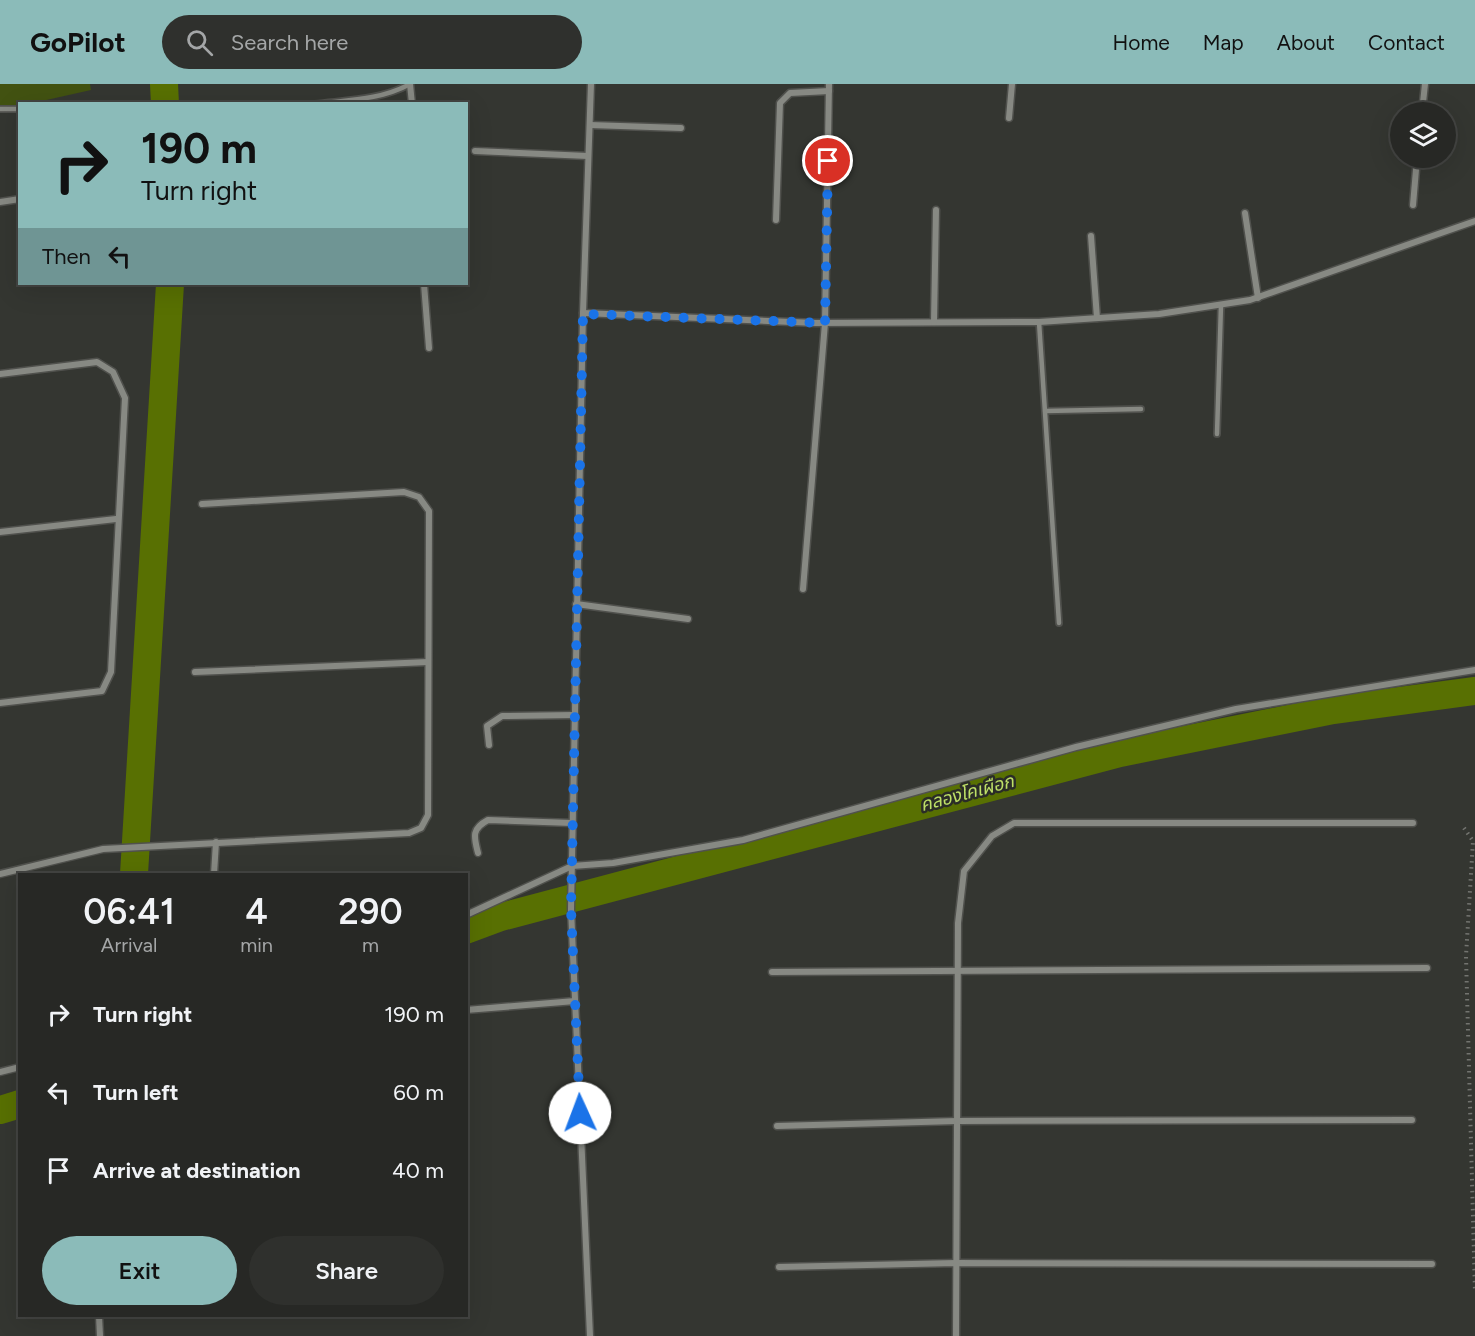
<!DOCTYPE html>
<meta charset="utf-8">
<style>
body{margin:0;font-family:Figtree,"Noto Sans Thai",sans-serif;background:#2f302d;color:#f1f3f6;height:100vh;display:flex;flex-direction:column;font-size:22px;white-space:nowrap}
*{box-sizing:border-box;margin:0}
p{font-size:20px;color:#a4a6a7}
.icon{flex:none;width:33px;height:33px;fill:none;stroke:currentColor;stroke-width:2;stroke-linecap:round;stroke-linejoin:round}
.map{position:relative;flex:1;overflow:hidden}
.details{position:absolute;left:18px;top:789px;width:450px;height:444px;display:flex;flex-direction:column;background:#272825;border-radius:0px;box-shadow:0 6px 24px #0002,0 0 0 2px #434442}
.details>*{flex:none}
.guide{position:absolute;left:18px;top:18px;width:450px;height:183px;border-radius:0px;box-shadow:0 6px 24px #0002,0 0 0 2px #434442;background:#8bbbb9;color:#111;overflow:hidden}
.controls{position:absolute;left:1390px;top:18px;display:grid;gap:12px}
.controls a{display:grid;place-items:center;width:66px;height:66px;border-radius:50%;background:#272825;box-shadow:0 6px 24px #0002,0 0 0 2px #434442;font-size:30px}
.pin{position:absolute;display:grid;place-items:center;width:51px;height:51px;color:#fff;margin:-26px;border:3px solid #fff;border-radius:50%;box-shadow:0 2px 6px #0007}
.me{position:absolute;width:66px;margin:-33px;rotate:358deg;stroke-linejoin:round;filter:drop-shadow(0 0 4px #0008)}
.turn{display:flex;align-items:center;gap:21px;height:126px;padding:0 24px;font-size:27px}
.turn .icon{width:78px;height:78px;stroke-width:2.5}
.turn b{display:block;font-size:42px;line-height:51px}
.then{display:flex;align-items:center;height:57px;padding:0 24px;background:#0003;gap:12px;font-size:22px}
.eta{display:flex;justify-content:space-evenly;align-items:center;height:102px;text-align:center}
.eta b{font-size:36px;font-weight:600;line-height:42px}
.primary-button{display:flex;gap:12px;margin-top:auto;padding:12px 24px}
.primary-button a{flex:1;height:69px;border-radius:36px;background:#8bbbb9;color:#111;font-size:24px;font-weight:600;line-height:69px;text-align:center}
.primary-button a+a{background:#2f302d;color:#f1f3f6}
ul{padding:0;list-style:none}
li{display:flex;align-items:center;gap:18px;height:78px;padding:0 24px}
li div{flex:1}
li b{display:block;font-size:22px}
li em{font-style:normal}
header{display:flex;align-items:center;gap:36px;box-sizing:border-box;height:84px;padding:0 30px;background:#8bbbb9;color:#111}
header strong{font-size:28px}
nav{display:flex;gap:33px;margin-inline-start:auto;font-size:21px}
.search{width:420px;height:54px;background:#2f302d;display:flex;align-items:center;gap:15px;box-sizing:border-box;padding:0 21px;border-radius:33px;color:#a4a6a7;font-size:22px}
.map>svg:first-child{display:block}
.green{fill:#425211}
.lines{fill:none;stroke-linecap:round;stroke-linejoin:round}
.canal{stroke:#587002;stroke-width:28}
.service-casing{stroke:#50514d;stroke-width:8}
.minor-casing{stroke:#50514d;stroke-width:9}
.path{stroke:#737470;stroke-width:4;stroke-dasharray:1.5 4.5;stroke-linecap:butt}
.service{stroke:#878983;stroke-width:4.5}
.minor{stroke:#878983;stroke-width:6}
.route{stroke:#1a73e8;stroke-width:10;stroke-dasharray:0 18}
.labels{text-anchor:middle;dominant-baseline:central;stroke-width:5;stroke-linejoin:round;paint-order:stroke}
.water-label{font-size:18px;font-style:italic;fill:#bee067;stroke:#2a2c27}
</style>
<header>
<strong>GoPilot</strong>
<div class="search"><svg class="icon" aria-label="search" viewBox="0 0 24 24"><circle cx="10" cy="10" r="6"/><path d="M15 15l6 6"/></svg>Search here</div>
<nav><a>Home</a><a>Map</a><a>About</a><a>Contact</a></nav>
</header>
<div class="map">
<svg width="1475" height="1252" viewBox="0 0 1475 1252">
<rect width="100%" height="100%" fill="#343631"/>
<!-- green -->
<path class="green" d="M0 0H90L91 6 33 19 20 20 19 23 0 27Z"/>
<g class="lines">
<!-- canal -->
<g class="canal">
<path d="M164 0 165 20"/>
<path d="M134 790 170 200"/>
<path d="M466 846 501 833 1120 669 1333 626 1475 607"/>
<path d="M0 1026 20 1020"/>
</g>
<defs>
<g id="service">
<path d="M315 20C347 16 381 16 410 0"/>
<path d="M0 25H20"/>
<path d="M1039 238 1059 539"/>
<path d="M1045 327 1141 325"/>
<path d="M1217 350 1221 221"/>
</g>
<g id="minor">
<path d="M410 0 412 20"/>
<path d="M1422 28 1425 0"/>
<path d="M1009 34 1012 0"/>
<path d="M590 41 681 44"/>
<path d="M475 67 588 72"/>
<path d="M0 118 20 115"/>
<path d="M1413 121 1417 74"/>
<path d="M1245 129 1258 214"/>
<path d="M776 136 780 19 790 9 829 7"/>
<path d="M1091 152 1097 234"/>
<path d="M424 200 429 264"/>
<path d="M583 229 816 239 1039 238 1159 230 1250 216 1475 137"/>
<path d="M934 238 936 126"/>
<path d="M0 290 97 278 113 288 125 314 111 588 102 607 0 619"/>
<path d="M0 448 116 435"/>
<path d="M803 505 825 239 829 0"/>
<path d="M576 520 688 535"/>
<path d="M195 588 428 578"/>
<path d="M489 661 487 642 502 632 574 631"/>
<path d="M478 769C474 753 471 745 488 736L572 739"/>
<path d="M0 790 103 765 409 749 421 744 428 731 429 427 419 413 404 408 202 420"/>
<path d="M214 790 216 758"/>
<path d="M466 831 572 782 613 779 743 756 1076 663 1236 625 1475 586"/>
<path d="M772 888 1427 884"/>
<path d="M466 926 575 917"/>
<path d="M0 988 20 983"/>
<path d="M777 1042 957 1037 1412 1036"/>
<path d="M779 1183 956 1179 1432 1180"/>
<path d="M99 1232 100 1252"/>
<path d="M590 1252 571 825 583 229 591 0"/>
<path d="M956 1252 958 839 964 787 992 752 1014 739H1413"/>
</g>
</defs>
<!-- service casing -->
<use href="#service" class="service-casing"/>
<!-- minor casing -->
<use href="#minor" class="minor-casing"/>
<!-- path -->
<path class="path" d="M1464 744 1473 757 1466 872 1475 1208"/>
<!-- service -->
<use href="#service" class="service"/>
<!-- minor -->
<use href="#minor" class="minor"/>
</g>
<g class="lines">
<!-- route -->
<path class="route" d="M580 1029 571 825 583 230 825 239 828 77"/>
</g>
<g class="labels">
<!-- water labels -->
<g class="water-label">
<text transform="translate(967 709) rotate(-15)">คลองโคเผือก</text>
</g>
</g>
</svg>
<div class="controls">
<a><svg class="icon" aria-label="layers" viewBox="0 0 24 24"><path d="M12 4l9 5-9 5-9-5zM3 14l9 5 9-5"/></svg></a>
</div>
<div class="pin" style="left:828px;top:77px;background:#d93025"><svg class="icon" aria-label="arrive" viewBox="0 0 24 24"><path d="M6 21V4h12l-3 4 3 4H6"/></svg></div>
<svg class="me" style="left:580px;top:1029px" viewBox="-20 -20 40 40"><circle r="19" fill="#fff"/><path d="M0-13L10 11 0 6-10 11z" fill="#1a73e8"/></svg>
<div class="guide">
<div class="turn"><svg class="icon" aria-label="right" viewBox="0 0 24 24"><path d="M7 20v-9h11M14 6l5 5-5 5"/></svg><div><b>190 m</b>Turn right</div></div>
<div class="then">Then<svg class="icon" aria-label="left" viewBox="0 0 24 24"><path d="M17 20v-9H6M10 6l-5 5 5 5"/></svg></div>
</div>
<section class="details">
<div class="eta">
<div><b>06:41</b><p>Arrival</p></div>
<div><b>4</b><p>min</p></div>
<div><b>290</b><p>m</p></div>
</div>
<ul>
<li><svg class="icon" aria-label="right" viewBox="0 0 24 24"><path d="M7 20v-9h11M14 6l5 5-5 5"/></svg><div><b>Turn right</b></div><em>190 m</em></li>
<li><svg class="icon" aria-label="left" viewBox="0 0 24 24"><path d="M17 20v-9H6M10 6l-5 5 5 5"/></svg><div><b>Turn left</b></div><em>60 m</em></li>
<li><svg class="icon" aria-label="arrive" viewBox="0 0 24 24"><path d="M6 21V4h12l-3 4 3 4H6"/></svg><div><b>Arrive at destination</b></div><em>40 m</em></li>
</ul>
<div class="primary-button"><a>Exit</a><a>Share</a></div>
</section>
</div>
